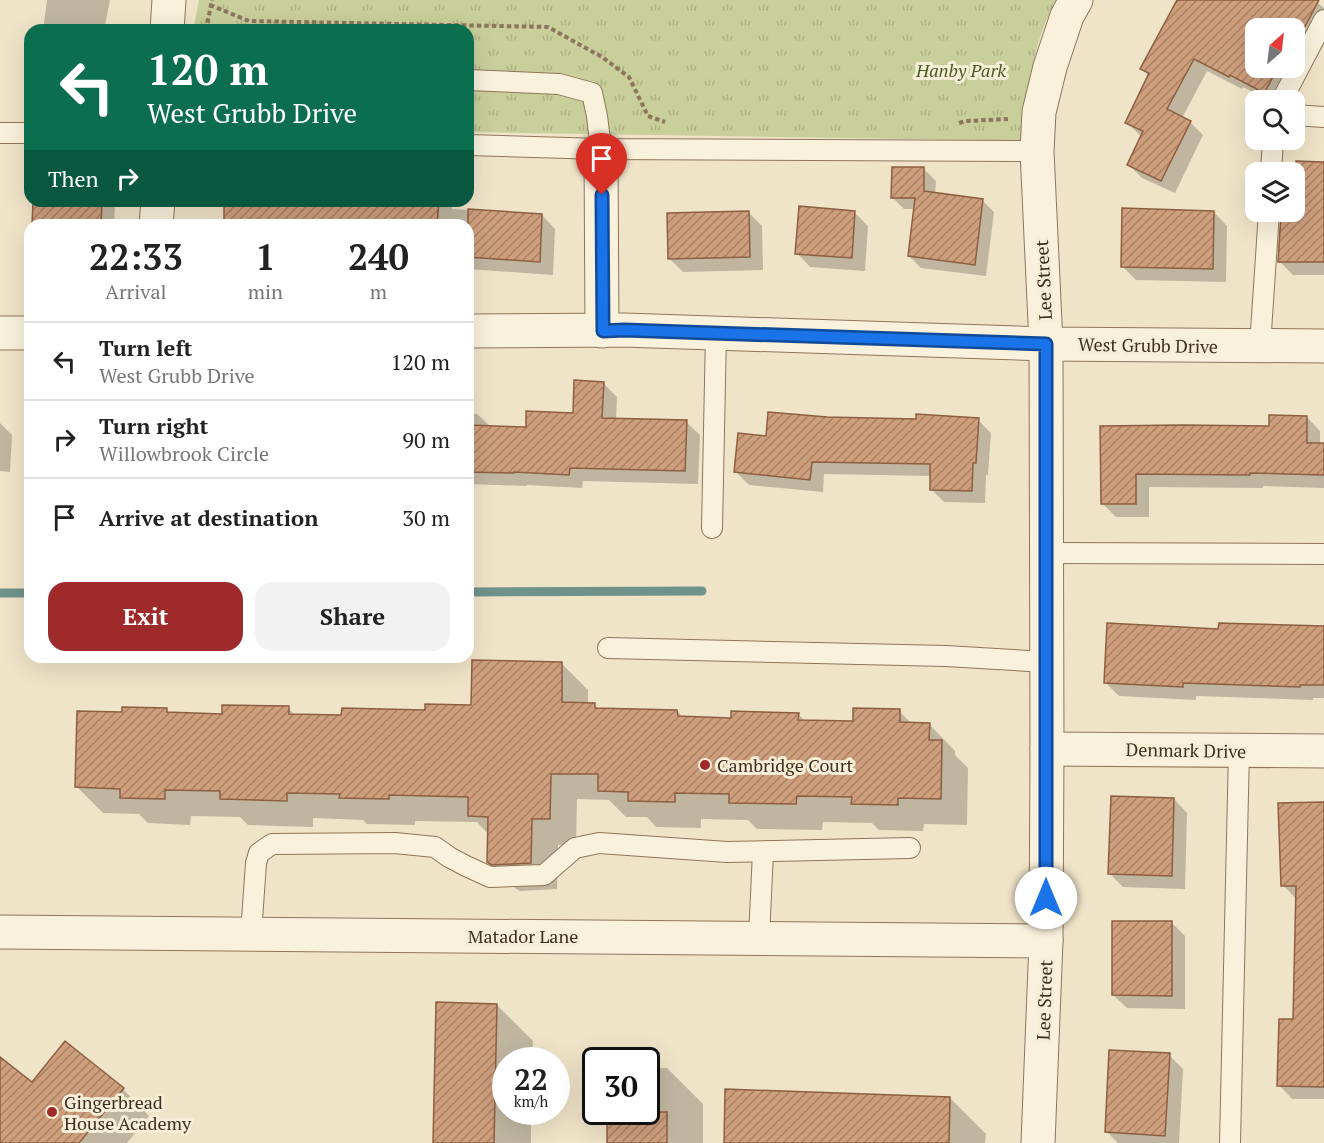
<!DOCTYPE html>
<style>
body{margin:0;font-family:"PT Serif",serif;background:#f2f2f2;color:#222;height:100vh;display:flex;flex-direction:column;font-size:22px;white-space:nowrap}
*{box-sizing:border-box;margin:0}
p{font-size:20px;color:#767676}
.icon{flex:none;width:33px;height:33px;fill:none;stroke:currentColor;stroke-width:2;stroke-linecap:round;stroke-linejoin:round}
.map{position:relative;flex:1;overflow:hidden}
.sheet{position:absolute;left:24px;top:219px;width:450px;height:444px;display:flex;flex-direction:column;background:#fff;border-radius:18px;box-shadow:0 6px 24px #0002}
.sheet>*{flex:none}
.banner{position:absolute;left:24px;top:24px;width:450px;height:183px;border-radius:18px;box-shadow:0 6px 24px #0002;background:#0b6e4f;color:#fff;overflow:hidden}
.needle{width:39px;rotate:28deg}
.tools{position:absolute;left:1245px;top:18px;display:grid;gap:12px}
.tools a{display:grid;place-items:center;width:60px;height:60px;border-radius:12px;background:#fff;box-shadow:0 6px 24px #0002;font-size:30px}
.speed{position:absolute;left:492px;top:1047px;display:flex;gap:12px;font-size:30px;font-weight:700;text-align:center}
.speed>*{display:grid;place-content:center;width:78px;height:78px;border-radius:50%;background:#fff;box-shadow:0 6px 24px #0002;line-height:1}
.speed small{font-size:15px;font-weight:400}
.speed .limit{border:3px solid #111;border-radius:9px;background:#fff;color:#111}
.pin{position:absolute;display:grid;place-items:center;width:51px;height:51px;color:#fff;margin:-62px -26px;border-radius:50% 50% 50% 0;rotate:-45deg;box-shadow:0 0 6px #0007}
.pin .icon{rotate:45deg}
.me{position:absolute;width:66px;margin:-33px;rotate:0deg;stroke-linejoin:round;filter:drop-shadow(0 0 4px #0008)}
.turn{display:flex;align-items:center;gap:21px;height:126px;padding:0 24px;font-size:27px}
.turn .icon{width:78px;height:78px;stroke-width:2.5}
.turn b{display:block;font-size:42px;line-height:51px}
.then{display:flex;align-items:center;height:57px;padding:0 24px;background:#0003;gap:12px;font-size:22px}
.eta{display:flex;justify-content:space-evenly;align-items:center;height:102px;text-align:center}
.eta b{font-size:36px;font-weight:700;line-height:42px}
.action{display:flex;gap:12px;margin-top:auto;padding:12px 24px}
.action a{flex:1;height:69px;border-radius:18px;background:#9e2a2b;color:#fff;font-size:24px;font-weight:700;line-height:69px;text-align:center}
.action a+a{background:#f2f2f2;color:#222}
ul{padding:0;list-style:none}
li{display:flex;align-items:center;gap:18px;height:78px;padding:0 24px;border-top:2px solid #e0e0e0}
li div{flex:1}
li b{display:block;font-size:22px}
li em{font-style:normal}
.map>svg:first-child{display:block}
.grass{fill:url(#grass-tufts)}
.shadow{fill:#0003;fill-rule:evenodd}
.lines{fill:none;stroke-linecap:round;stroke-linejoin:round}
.stream{stroke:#6f938a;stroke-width:9}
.building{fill:url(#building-hatch);stroke:#8d5f41;stroke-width:1.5}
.lane-casing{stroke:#8d765c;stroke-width:22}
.street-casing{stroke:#8d765c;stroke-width:35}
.path{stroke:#8d765c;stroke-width:4;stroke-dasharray:4.5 3;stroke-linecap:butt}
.lane{stroke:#faf1dc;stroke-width:20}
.street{stroke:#faf1dc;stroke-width:33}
.route-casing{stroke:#114b97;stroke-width:15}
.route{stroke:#1a73e8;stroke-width:10}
.poi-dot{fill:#9e2a2b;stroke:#f7eed8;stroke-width:2}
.labels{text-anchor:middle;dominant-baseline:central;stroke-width:6;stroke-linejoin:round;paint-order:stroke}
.park-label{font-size:18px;font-style:italic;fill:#4d5a26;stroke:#f7eed8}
.street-label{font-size:18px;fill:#3d2e20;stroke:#f7eed8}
.poi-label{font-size:18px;fill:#3d2e20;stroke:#f7eed8;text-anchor:start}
</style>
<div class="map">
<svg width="1324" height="1143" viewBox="0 0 1324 1143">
<defs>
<pattern id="grass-tufts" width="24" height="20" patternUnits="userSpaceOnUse" patternTransform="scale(1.5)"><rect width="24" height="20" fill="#c9cf9b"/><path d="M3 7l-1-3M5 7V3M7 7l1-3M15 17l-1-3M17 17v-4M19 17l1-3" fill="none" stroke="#aeb285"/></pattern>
<pattern id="building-hatch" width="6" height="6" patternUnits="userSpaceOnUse" patternTransform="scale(1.5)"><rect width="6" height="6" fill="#cf9f7d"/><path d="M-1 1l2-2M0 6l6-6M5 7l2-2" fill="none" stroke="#a98266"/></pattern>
</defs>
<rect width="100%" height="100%" fill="#f0e4c8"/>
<!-- grass -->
<path class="grass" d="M199 0H1056C1045 21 1035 47 1033 71 1030 94 1030 118 1029 141L468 132V30H193Z"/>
<!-- shadow -->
<g class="shadow">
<path d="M47 0H110L104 30H43Z"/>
<path d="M1187 0H1314L1324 8V28L1280 100H1269L1243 87 1242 89 1207 71 1182 118 1190 122 1203 135 1175 193 1142 178 1128 164 1142 137 1127 123 1149 76 1142 69ZM1256 28H1294V68H1256Z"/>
<path d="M1324 164V275H1293L1279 261Z"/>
<path d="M924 169 936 181 935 194 982 200 994 212 986 276 921 268 909 256 915 209H904L892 197Z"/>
<path d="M34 201H110L115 206 114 225H33Z"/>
<path d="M345 201H446L452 207V209L542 215 555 229 553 275 468 269V225H225Z"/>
<path d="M854 212 868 226 865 271 810 267 797 253Z"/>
<path d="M1214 212 1227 226 1226 282 1136 280 1122 266Z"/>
<path d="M749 213 762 226 763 270 683 272 669 258Z"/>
<path d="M603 383 617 397 616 420 686 422 700 435 698 484 583 481 582 488 527 485V486L468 484V413L477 414 491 427 527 428 574 415Z"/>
<path d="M1307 417 1320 431V445H1324V488L1263 486V488L1149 487V517H1116L1102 503 1101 428 1270 427Z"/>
<path d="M827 419 978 420 991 433 988 475H986L985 503 944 502 931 489V476L824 474 823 492 749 485 736 472 768 437Z"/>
<path d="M0 423 12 435 10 472 0 471Z"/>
<path d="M1323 625H1324V698H1313V700L1196 696V700L1119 696 1105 682 1220 630 1323 628Z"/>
<path d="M562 664 588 690V704L594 705 599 709 677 711 684 718 732 720 798 714 805 721 854 722 899 711 912 724H929L955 751V755L968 768 967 825 924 824 923 831 879 830 872 823 823 822 822 830 757 829 748 820 701 819V828L656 827 647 817H626L609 800 577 799 576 845H558L557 889 520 891 515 888 489 862V835L477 822 415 821V825L367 824 363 820 313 818V827L248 825 240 817 191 816 190 825 148 823 139 814 103 813 77 787 166 709 170 714 223 715 288 708 295 715 342 717 426 712 473 706Z"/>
<path d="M1174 799 1187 813 1185 889 1123 887 1110 874Z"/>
<path d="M1324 803V1099H1292L1279 1085 1294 1021 1297 900 1283 885Z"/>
<path d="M1172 923 1185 936V1009L1127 1008 1113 995Z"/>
<path d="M497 1005 533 1041 532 1060H506V1112H531V1143H435Z"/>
<path d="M1169 1055 1183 1069 1179 1143H1118L1106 1131Z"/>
<path d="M0 1066 32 1084 123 1089 149 1116 127 1143H0Z"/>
<path d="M646 1068H667L703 1104V1143H609V1112H646Z"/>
<path d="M950 1098 986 1134 985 1143H725Z"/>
</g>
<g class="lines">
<!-- stream -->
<g class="stream">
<path d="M468 592 702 591"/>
<path d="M0 593H30"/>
</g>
</g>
<!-- building -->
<g class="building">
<path d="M1177 0H1319L1303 30 1299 28 1294 36V28H1256V68H1278L1264 93 1230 75 1229 77 1194 59 1167 109 1191 121 1161 181 1127 165 1143 131 1125 123 1149 73 1140 69Z"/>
<path d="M1296 161 1324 162V262H1278L1281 214H1294Z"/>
<path d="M892 167H924V191L983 199 975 265 908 256 915 198H891Z"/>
<path d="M33 201H102L101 225H32Z"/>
<path d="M224 201H439L437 225H224Z"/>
<path d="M799 206 855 211 852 258 795 254Z"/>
<path d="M1122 208 1214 211 1213 269 1121 267Z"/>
<path d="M468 209 542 214 540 262 468 257Z"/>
<path d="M749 211 750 257 668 259 667 213Z"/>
<path d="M574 380 604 382 602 418 687 420 685 471 570 468 569 475 514 472V473L468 472V425L526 427V411L573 413Z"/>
<path d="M768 412 827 417 916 419V414L979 418 976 463H973L972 491 930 490V464L812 462 810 480 734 472 738 433 766 436Z"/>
<path d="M1269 415 1307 416V443H1324V475L1250 473V475L1136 474V504H1101L1100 426 1182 425 1269 426Z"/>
<path d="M1107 623 1218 629 1219 623 1324 626V685H1300V687L1183 683V687L1104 683Z"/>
<path d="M472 660 562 662V702L595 703V708L677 710 678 716 731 718V711L799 713 798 720 853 721V708L900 709V722L930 723 929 740H942L941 799 898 798V805L851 804 852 797 797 796 796 804 729 803V794L675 793V802L628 801V792L598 791V774H551L550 819H532L531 863 492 865 487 862 488 817 468 816V797L389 795V799L339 798 340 794 287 793V801L220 799V791L165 790V799L120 798V789L75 787 77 711 122 712V707L167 708V712L222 714V705L289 706V714L341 715 342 708 425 710V704L471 705Z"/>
<path d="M1111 796 1174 798 1172 876 1108 874Z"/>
<path d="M1324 802V1087L1277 1086 1279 1019H1293L1296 886H1281L1278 803Z"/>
<path d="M1112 921H1172V996L1112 995Z"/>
<path d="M436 1002 497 1004 494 1143H433Z"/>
<path d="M65 1041 124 1088 79 1143H0V1057L32 1082Z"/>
<path d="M1109 1050 1170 1053 1165 1136 1105 1132Z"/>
<path d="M725 1089 950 1097 949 1143H724Z"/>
<rect x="607" y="1112" width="60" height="31"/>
</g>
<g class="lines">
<defs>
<g id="lane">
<path d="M468 80 559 84 592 93 597 116 601 149"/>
<path d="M1282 100 1324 20"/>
<path d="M1294 115 1324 117"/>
<path d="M0 133H30"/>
<path d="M468 145 601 149 1037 151"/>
<path d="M1271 172 1273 140"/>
<path d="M1260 346 1269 212"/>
<path d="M712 528 716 333"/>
<path d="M1047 553 1324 554"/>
<path d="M608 648 946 656 1047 662"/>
<path d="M251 934 256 863 259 853 272 844 395 843 435 847 449 857 466 866 490 877 544 875 575 848 599 843 727 852 910 848"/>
<path d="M759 938 763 852"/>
<path d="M1230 1143 1239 750"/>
</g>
<g id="street">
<path d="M167 30 169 0"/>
<path d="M601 149 602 331"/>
<path d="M156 225 158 201"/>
<path d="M468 331 624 330 1046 344 1324 346"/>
<path d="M0 333H30"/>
<path d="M1047 749 1324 751"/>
<path d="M0 932 1046 941"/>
<path d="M1038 1143 1046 941 1047 749 1046 344 1037 151 1039 112 1050 67 1067 16 1076 0"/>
</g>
</defs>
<!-- lane casing -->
<use href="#lane" class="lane-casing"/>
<!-- street casing -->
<use href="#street" class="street-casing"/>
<!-- path -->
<g class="path">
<path d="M210 5 249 21 548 27 602 57 629 77 648 116 665 122"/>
<path d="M206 30 212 0"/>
<path d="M959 123 966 121 1008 119"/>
</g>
<!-- lane -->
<use href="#lane" class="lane"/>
<!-- street -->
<use href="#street" class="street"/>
</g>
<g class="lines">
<defs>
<path id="route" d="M602 195 603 331 624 330 1046 344V898"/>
</defs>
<!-- route casing -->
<use href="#route" class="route-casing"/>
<!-- route -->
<use href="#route" class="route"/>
</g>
<!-- markers -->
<g class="poi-dot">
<circle cx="705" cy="765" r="6"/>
<circle cx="52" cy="1112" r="6"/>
</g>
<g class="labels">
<!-- park labels -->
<g class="park-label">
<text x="961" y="70">Hanby Park</text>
</g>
<!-- street labels -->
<g class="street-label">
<text transform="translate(1043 280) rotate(-93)">Lee Street</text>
<text transform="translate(1148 345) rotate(1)">West Grubb Drive</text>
<text transform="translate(1186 750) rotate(1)">Denmark Drive</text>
<text x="523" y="936">Matador Lane</text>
<text transform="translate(1044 1000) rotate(-88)">Lee Street</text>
</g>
<!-- poi labels -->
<g class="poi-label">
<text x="717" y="765">Cambridge Court</text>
<text x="64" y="1102">Gingerbread<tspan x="64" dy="21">House Academy</tspan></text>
</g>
</g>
</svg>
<div class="tools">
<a><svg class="needle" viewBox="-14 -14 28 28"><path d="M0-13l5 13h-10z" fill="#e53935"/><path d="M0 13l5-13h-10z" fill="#767676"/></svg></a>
<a><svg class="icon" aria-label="search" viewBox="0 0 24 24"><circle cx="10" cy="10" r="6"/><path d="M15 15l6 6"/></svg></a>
<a><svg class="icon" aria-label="layers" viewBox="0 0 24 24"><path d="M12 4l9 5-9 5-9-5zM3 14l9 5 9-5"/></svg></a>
</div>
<div class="speed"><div>22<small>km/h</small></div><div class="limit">30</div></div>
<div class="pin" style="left:602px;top:195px;background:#d93025"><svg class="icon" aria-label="arrive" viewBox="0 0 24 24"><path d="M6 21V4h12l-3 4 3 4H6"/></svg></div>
<svg class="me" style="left:1046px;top:898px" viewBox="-20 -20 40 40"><circle r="19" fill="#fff"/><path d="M0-13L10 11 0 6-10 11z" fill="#1a73e8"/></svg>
<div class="banner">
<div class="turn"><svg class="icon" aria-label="left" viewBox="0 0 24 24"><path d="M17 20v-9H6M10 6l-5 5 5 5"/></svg><div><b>120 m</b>West Grubb Drive</div></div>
<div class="then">Then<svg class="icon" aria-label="right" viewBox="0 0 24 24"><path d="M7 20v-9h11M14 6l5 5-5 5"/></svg></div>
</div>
<section class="sheet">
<div class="eta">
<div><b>22:33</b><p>Arrival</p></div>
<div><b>1</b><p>min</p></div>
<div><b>240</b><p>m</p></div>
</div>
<ul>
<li><svg class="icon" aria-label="left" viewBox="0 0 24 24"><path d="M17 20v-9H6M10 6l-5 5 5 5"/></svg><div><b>Turn left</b><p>West Grubb Drive</p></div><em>120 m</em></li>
<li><svg class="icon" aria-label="right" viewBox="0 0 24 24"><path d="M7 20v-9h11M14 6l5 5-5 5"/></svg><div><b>Turn right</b><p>Willowbrook Circle</p></div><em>90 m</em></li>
<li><svg class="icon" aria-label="arrive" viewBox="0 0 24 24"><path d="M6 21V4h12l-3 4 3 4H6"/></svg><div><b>Arrive at destination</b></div><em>30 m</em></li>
</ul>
<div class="action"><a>Exit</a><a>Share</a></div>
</section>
</div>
